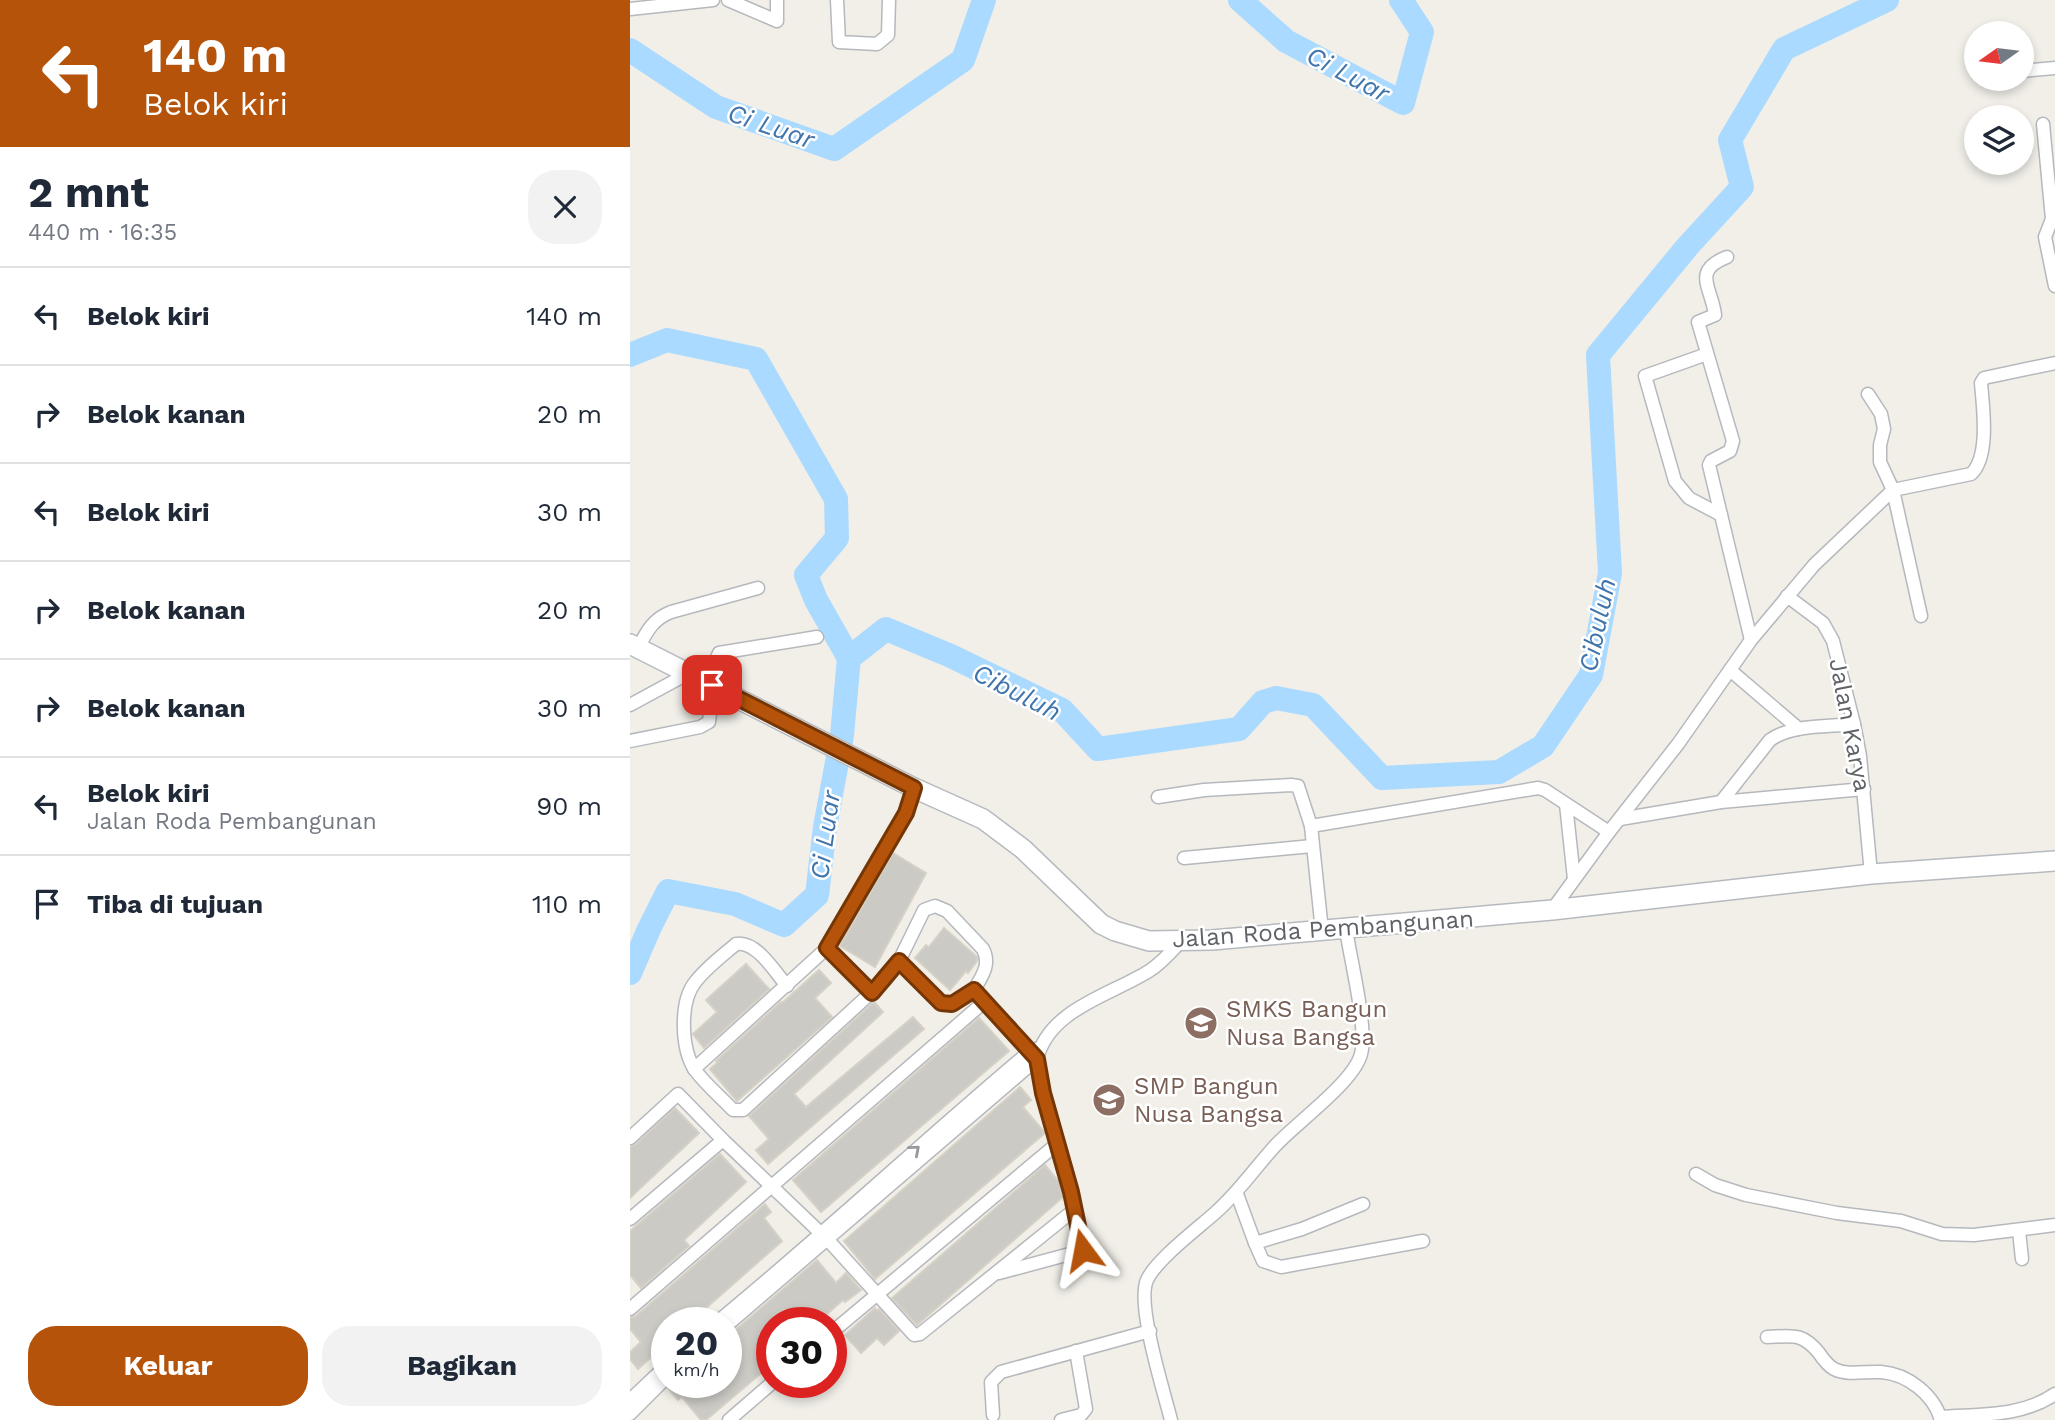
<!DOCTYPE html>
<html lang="id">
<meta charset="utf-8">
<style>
body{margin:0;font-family:"Work Sans",sans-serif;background:#f2f2f3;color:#1f2937;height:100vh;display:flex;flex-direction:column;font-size:26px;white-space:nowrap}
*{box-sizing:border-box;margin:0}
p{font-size:23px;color:#747a83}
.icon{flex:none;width:38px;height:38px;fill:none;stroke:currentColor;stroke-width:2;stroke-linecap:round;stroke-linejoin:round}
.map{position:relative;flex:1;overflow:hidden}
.panel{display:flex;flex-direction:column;background:#fff;width:630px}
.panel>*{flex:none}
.hud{background:#b45309;color:#fff;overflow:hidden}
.needle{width:46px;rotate:256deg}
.controls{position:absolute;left:1334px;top:21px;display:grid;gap:14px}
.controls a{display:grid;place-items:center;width:70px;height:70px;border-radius:50%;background:#fff;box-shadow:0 4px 10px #0003;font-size:35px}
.speed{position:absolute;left:21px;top:1307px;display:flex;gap:14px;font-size:35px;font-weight:700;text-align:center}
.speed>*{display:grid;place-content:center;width:91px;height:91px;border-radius:50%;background:#fff;box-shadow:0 4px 10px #0003;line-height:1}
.speed small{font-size:18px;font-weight:400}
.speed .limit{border:10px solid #d22;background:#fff;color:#111}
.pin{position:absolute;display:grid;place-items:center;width:60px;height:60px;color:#fff;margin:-30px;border-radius:14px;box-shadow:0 4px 10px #0006}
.me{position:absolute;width:77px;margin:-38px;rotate:347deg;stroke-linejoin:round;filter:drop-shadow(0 0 5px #0008)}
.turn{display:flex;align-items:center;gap:24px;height:147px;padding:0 28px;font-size:32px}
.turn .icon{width:91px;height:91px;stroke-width:2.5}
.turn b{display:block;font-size:49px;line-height:60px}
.round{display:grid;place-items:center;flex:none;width:74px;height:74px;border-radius:28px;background:#f2f2f3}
.overview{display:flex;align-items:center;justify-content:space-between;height:119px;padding:0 28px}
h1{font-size:42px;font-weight:700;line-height:52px}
.action{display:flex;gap:14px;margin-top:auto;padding:14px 28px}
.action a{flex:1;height:80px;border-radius:28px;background:#b45309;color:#fff;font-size:28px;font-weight:700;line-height:80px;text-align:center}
.action a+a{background:#f2f2f3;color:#1f2937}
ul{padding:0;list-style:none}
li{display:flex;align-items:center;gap:21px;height:98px;padding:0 28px;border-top:2px solid #e0e1e3}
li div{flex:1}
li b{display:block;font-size:26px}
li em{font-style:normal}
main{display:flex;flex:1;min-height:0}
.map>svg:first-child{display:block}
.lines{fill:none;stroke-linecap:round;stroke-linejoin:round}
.river{stroke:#aadaff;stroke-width:24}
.building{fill:#cccac5;stroke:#d6d1c6;stroke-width:2}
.street-casing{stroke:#b5b8bc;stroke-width:15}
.secondary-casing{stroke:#b6babf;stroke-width:22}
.street{stroke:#fff;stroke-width:12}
.secondary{stroke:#fff;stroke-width:19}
.oneway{stroke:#979a9d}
.route-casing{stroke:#753606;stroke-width:18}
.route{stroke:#b45309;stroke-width:12}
.labels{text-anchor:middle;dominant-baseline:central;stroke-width:5;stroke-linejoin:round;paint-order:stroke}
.street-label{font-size:24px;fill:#5f6368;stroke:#fff}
.education-label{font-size:24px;fill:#785e54;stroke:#fff;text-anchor:start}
.water-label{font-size:26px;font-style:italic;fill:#4174aa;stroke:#fff}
</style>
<main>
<section class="panel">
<div class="hud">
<div class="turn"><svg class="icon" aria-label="left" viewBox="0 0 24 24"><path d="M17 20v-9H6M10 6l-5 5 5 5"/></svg><div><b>140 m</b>Belok kiri</div></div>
</div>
<div class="overview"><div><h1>2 mnt</h1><p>440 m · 16:35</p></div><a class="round"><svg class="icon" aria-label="close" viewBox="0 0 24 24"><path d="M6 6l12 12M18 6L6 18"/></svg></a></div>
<ul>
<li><svg class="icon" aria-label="left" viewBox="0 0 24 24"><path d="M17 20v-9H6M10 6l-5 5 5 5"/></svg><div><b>Belok kiri</b></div><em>140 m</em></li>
<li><svg class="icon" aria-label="right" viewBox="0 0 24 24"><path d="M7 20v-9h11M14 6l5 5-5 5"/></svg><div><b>Belok kanan</b></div><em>20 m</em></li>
<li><svg class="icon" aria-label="left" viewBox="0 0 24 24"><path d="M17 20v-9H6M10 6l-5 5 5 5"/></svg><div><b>Belok kiri</b></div><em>30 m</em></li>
<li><svg class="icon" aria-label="right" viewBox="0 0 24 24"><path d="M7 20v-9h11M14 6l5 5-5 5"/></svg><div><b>Belok kanan</b></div><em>20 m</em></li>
<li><svg class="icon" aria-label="right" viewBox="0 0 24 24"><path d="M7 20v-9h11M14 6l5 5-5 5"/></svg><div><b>Belok kanan</b></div><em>30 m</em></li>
<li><svg class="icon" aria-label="left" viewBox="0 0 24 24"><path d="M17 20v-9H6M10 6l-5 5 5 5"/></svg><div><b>Belok kiri</b><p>Jalan Roda Pembangunan</p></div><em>90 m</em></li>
<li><svg class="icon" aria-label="arrive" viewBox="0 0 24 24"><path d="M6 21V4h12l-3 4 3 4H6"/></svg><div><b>Tiba di tujuan</b></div><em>110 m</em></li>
</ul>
<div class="action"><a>Keluar</a><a>Bagikan</a></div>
</section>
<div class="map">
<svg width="1425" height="1420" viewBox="0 0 1425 1420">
<rect width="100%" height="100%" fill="#f1efe8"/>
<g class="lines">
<!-- river -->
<g class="river">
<path d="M610 0 656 41 773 103 792 32 771 0"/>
<path d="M0 50 86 107 204 149 333 60 354 0"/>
<path d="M0 355 37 340 126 359 206 499 207 538 176 575 186 600 219 658 212 735 195 827 187 895 154 925 105 904 38 891 19 929 0 973"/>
<path d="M219 658 256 629 321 656 432 710 468 749 609 729 633 702 646 698 683 705 752 778 869 772 913 746 961 675 980 573 968 355 1057 247 1112 187 1100 140 1154 49 1257 0"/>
</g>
</g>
<!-- building -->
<g class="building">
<path d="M263 853 296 873 245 967 210 946Z"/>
<path d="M314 928 347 957V961L338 973 336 971 320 990 285 958 296 945 299 947Z"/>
<path d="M116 964 139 989 74 1048 63 1034 87 1012 76 1000Z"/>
<path d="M189 970 201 983 185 998 202 1017 107 1101 80 1069 88 1062 86 1061 151 1002 152 1003Z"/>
<path d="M244 1002 253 1012 164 1094 176 1107 283 1017 294 1029 138 1164 126 1150 139 1139 119 1116Z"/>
<path d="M349 1018 379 1051 191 1212 163 1180Z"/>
<path d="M390 1087 401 1100 393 1107 415 1133 245 1279 214 1241Z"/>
<path d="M45 1108 69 1133 0 1198V1147L6 1144Z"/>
<path d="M90 1154 116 1182 54 1240 59 1246 11 1288 0 1275V1231Z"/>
<path d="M415 1165 429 1182 433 1197 287 1325 262 1298Z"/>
<path d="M135 1204 141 1212 134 1218 152 1241 59 1323H37V1343L8 1369 0 1359V1352L11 1342 0 1329V1318L6 1316Z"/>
<path d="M187 1260 206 1283 216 1273 231 1290 215 1302 213 1300 187 1323H165L154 1309 142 1320V1364L76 1420H71L52 1397 48 1400 38 1388 44 1382H96V1379L108 1369 96 1356V1335L102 1333Z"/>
<path d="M245 1308 247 1311 249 1309 269 1331 254 1345 247 1338 231 1353 215 1335Z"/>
</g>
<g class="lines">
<defs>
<g id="street">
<path d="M98 0 147 21V0"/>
<path d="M207 0 209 42 247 44 258 35 259 0"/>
<path d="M0 9 83 0"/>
<path d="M1391 71 1425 68"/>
<path d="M1413 124 1422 219 1415 237 1425 286"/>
<path d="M1077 354 1015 376 1045 481 1059 498 1091 515 1121 640"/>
<path d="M1238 394 1251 414 1254 429 1250 445V462L1263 490 1341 474C1360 457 1353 407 1351 383L1354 378 1425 363"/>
<path d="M1091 515 1079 465 1081 461 1100 451 1103 441 1068 322 1085 315C1082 288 1061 271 1097 257"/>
<path d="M1157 596 1193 623 1203 641 1224 724 1230 756 1241 874"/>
<path d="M8 648C17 631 23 619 41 612L128 588"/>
<path d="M1100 670 1169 729"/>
<path d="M0 705 59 673"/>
<path d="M0 741 70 727 79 722 86 660 89 653 187 637"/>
<path d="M528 797 574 790 661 785 668 786 681 826 692 931"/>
<path d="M1091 802 1140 740C1163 724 1197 727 1224 724"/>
<path d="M936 804 944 879"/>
<path d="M990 819 1091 802 1234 789"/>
<path d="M681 826 908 788 915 790 979 832"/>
<path d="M554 858 682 846"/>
<path d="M922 910 979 832 1048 744 1121 640 1184 565 1263 490 1291 616"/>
<path d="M197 948 242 993"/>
<path d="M269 961 311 1003 322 1004 344 990"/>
<path d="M64 1069 197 948 276 813 284 788"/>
<path d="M0 1138 48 1094 93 1140 198 1240 284 1335 290 1334 444 1210 441 1192 413 1093 407 1059 344 990C352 976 361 965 353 949L317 911 305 906 294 910 269 961 255 980 113 1110H103C91 1097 75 1084 65 1070 51 1049 49 1001 66 981 77 967 93 955 106 944 126 940 145 972 157 986"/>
<path d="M1066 1174 1085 1185 1116 1195 1207 1213 1271 1221 1312 1234 1344 1235 1425 1225"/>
<path d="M607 1194 625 1243 672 1229 733 1204"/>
<path d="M0 1219 93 1140"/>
<path d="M1389 1231 1392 1259"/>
<path d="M625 1243 633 1261 651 1267 793 1241"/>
<path d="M369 1273 451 1251 453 1247 444 1210"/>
<path d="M0 1309 354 1002"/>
<path d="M86 1323C192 1236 293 1141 399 1052L406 1049"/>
<path d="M96 1326 407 1059C419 1009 481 995 519 971 532 963 541 952 551 941"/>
<path d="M201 1333 428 1143"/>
<path d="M1137 1337C1162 1336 1172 1332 1189 1353 1193 1359 1197 1365 1204 1369 1218 1376 1236 1371 1251 1372 1278 1374 1304 1395 1311 1420"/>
<path d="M0 1400 37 1365"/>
<path d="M0 1414 37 1377"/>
<path d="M363 1415 361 1382 371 1372 520 1331"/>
<path d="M1310 1417C1350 1414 1392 1417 1425 1394"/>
<path d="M99 1420 143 1382"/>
<path d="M431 1420 451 1415 456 1409 446 1351"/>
<path d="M541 1420C534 1392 506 1304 517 1280 526 1260 567 1229 585 1213 608 1193 624 1169 645 1146 666 1123 724 1082 731 1054 738 1028 720 958 716 929"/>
</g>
<path id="secondary" d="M0 644 284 788 353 819 393 849 471 924 485 931 519 941 582 940 922 910 1241 874 1425 861"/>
</defs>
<!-- street casing -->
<use href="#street" class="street-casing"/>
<!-- secondary casing -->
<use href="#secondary" class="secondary-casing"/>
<!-- street -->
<use href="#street" class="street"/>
<!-- secondary -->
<use href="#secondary" class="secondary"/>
</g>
<!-- one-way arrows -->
<defs><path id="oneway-chevron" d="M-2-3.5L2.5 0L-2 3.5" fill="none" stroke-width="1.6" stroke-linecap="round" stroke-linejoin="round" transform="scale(1.75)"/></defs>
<use class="oneway" href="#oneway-chevron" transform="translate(285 1150) rotate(-41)"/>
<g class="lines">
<defs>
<path id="route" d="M82 685 284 788 276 813 197 948 242 993 269 961 311 1003 322 1004 344 990 407 1059 413 1093 441 1192 453 1250"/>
</defs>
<!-- route casing -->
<use href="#route" class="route-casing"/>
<!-- route -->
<use href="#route" class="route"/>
</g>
<!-- icons -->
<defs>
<symbol id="school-disc" viewBox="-11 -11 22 22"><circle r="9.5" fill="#8d6e63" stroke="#fff"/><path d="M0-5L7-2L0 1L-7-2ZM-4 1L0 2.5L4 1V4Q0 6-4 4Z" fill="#fff"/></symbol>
</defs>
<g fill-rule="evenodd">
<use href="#school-disc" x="552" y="1004" width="38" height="38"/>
<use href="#school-disc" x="460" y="1081" width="38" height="38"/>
</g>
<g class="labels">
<!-- street labels -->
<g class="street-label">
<text transform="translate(1220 725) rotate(79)">Jalan Karya</text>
<text transform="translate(693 929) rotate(-4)">Jalan Roda Pembangunan</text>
</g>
<!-- education labels -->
<g class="education-label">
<text x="596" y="1009">SMKS Bangun<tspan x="596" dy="28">Nusa Bangsa</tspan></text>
<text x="504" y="1086">SMP Bangun<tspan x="504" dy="28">Nusa Bangsa</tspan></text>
</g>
<!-- water labels -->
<g class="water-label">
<text transform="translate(718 74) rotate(28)">Ci Luar</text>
<text transform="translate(141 126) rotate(19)">Ci Luar</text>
<text transform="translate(967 625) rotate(-78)">Cibuluh</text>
<text transform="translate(387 692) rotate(27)">Cibuluh</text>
<text transform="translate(195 835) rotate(-82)">Ci Luar</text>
</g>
</g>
</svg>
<div class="controls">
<a><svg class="needle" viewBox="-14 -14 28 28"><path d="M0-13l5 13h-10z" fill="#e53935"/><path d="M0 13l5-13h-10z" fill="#747a83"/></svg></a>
<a><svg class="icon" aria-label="layers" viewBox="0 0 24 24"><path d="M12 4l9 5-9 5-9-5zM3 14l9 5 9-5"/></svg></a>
</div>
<div class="speed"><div>20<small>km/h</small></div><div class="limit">30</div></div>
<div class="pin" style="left:82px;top:685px;background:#d93025"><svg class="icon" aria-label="arrive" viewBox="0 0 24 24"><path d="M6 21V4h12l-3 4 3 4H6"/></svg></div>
<svg class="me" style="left:453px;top:1250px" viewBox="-20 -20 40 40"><path d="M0-17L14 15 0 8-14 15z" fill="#b45309" stroke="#fff" stroke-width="4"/></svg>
</div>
</main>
